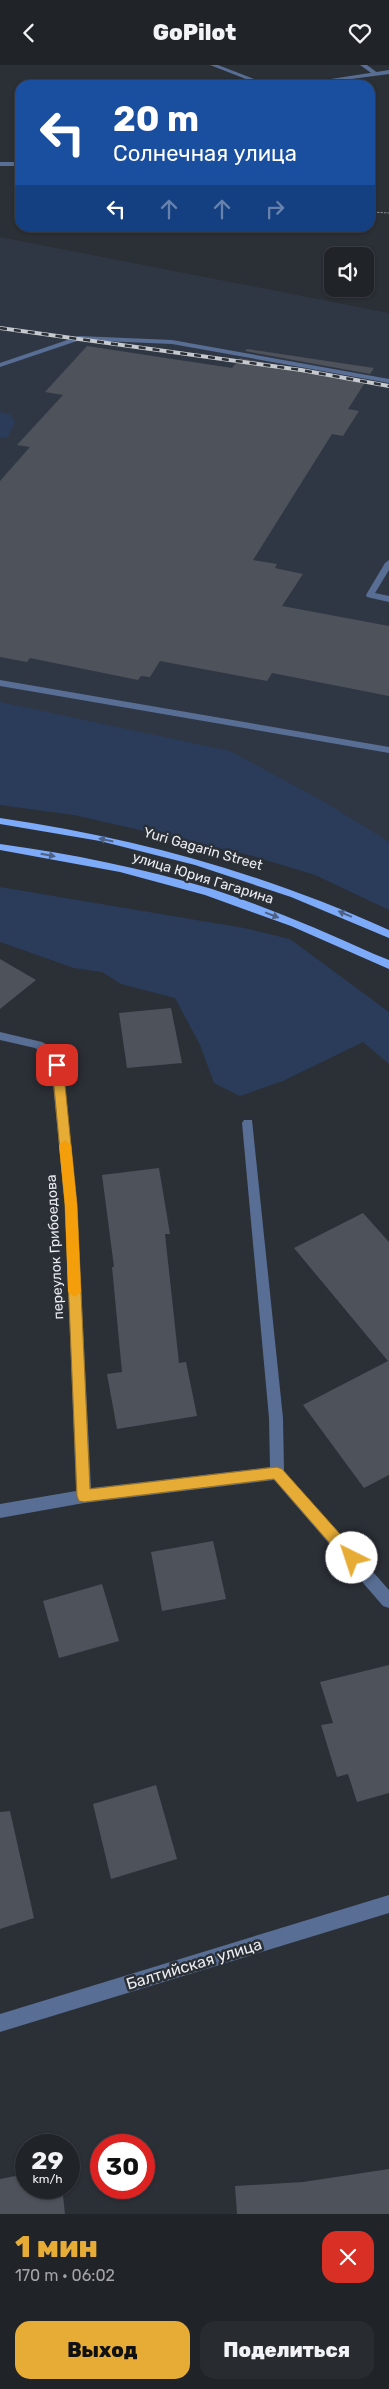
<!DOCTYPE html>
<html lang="ru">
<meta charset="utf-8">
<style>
body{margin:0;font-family:Rubik,sans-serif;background:#282b30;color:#f1f3f6;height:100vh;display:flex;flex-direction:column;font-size:19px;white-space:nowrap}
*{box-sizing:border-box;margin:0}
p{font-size:16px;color:#a2a4a8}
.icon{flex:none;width:28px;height:28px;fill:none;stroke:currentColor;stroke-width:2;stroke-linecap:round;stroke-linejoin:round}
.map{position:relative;height:2149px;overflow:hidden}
.details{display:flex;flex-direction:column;background:#202328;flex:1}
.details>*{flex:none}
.guide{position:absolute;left:15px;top:15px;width:360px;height:152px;border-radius:15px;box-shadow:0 1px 4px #0004,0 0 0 1px #3d4045;background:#1a4fa0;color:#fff;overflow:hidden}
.tools{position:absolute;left:324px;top:182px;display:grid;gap:10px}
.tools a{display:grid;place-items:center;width:50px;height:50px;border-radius:10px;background:#202328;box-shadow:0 1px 4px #0004,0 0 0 1px #3d4045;font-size:25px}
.speed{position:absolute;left:15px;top:2069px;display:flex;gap:10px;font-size:25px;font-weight:700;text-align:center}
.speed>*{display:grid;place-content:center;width:65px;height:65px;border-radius:50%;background:#202328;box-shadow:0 1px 4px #0004,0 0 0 1px #3d4045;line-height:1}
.speed small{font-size:12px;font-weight:400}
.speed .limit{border:8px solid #d22;background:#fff;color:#111}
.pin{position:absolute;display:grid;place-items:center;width:42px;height:42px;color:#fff;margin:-21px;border-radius:10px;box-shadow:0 2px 8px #0006}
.me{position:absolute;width:55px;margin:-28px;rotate:319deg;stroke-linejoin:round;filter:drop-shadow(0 0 4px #0008)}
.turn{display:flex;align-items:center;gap:18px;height:105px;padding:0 15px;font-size:22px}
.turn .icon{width:65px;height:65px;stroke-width:2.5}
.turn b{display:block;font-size:35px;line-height:42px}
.lanes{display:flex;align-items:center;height:48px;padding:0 15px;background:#0003;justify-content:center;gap:25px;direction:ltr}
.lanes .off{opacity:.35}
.round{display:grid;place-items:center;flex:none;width:52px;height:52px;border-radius:15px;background:#282b30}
.headline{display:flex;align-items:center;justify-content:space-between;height:85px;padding:0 15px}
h1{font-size:30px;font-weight:800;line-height:38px;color:#e6ac36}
.primary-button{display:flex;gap:10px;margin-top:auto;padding:10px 15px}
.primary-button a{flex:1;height:58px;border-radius:15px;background:#e6ac36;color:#111;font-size:20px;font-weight:800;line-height:58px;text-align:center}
.primary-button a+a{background:#282b30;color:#f1f3f6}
header{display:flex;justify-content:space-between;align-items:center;height:65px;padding:0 15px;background:#202328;font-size:22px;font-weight:800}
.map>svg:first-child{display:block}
.built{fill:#303744}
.green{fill:#2a3c5a}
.building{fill:#4e525a}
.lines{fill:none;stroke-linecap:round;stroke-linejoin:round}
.path{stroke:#878a90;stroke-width:1;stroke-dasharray:2.5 1;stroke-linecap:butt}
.lane{fill:#586e94;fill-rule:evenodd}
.street{fill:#586e94;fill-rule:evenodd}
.primary{fill:#7eabf9;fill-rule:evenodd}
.rail-casing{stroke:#c6c9ce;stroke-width:4}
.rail{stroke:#2b2f36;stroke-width:2.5;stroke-dasharray:7;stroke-linecap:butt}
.oneway{fill:#4c6184}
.route{fill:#e6ac36;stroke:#967023}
.slow{fill:#f59e0b}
.labels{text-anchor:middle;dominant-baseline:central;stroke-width:5;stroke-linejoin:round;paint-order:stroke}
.street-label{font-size:14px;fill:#e9ecf0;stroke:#2b2f36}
.near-street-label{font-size:16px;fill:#e9ecf0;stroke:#2b2f36}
</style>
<header><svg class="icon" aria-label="back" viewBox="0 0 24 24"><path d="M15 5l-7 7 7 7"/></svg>GoPilot<svg class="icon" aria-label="heart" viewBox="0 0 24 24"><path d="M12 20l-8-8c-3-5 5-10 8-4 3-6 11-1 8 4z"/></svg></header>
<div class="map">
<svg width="389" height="2149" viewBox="0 0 389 2149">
<rect width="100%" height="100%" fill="#2b2f36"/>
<!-- built -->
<path class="built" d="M0 172 389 248V791L0 713Z"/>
<!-- green -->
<g class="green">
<path d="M0 347 10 349 15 357 7 373 0 372Z"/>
<path d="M0 637 230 686 323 736 389 777V845L315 810 249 790 74 750 0 740Z"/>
<path d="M0 822 244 863 290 874 389 947V999L363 977 283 1016 240 1031 214 1018 200 980 175 933 121 919 102 907 74 903 0 877Z"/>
</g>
<!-- building -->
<g class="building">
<path d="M87 281 232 303 240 293 366 316 348 344 359 346 343 371 332 369 253 495 277 499 275 503 303 509 282 541 389 561V631L272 608 267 616 160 596 150 612 141 611 138 615 30 593 27 597 0 592V416L30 382 17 380 63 330 45 327Z"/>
<path d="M247 284 374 303 370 309 245 286Z"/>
<path d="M0 894 36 915 0 944Z"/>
<path d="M171 943 182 998 127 1003 119 948Z"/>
<path d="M159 1103 170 1169H165L179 1298 186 1297 197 1351 117 1364 107 1309 122 1307 112 1202H114L102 1110Z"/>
<path d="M363 1148 389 1177V1410L364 1423 303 1340 388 1296 294 1183Z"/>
<path d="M213 1476 226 1534 162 1546 151 1487Z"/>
<path d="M102 1519 119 1576 59 1593 43 1536Z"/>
<path d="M389 1600V1728L357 1737 348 1709 337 1712 321 1660 333 1658 320 1617Z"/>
<path d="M156 1720 177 1794 111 1814 93 1739Z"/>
<path d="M10 1746 34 1853 0 1864V1747Z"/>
<path d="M389 2104V2149H237L235 2121 303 2117Z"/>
<path d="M26 2109V2122H62L65 2149H0V2114Z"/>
</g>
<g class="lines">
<!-- path -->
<g class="path">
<path d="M370 147 389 148"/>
<path d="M239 164 241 162"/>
</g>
<!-- lane -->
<g class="lane">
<path d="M360 0H367L379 9 374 10Z"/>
<path d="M79 271 172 275 389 314V318L172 279 80 275 0 302V298Z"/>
<path d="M389 495V505L375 528 389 531V537L367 532 366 530 385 498Z"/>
<path d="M0 615 389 682V688L0 621Z"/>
</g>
<!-- street -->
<g class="street">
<path d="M210 0H218L259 16 279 20 256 18Z"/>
<path d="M389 5V9L307 20H292Z"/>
<path d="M0 97H19L20 101H0Z"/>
<path d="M0 967 42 977 57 985 63 1000 77 1140 91 1423 270 1402 269 1353 242 1058 244 1055H252L283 1353 284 1406 389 1525V1543L383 1541 274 1415 84 1438 0 1453V1439L76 1426 65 1140 51 1000 48 991 35 983 0 975Z"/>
<path d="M389 1830V1848L0 1967V1949Z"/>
</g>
<!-- primary -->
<g class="primary">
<path d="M0 753C137 773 262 808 389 865V873L291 832 195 800 100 776 0 759Z"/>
<path d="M0 779C72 789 142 803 212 824 267 842 321 865 374 889L389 895V904L291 861 205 830 120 807 0 785Z"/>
</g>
<defs>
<path id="rail" d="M0 263 301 305 389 321"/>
</defs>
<!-- rail casing -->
<use href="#rail" class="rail-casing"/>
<!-- rail -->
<use href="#rail" class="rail"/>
</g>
<!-- one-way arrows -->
<defs><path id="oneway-solid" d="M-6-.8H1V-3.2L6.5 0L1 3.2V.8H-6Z" transform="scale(1.25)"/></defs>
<g class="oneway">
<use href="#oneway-solid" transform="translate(106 775) rotate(-168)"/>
<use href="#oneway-solid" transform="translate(48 790) rotate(10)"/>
<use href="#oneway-solid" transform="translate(345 849) rotate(-157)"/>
<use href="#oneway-solid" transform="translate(272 850) rotate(21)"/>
</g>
<!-- route -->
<path class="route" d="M57 996 63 1000 77 1140 90 1424 277 1402 282 1404 357 1488 359 1493 357 1498 352 1499 347 1498 274 1414 84 1437 79 1436 77 1431 65 1140 52 1000Z"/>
<!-- slow -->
<path class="slow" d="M65 1075 71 1080 77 1140 81 1227 75 1232 68 1227 65 1140 59 1080Z"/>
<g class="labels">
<!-- street labels -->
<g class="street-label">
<text transform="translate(203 784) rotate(16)">Yuri Gagarin Street</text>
<text transform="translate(203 813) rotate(17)">улица Юрия Гагарина</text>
<text transform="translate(55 1182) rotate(-93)">переулок Грибоедова</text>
</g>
<!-- near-street labels -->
<g class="near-street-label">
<text transform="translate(194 1899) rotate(-17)">Балтийская улица</text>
</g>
</g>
</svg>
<div class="tools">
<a><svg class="icon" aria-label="sound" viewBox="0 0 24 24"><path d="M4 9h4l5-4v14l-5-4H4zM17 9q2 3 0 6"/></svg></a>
</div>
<div class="speed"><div>29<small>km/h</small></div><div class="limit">30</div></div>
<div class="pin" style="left:57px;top:1000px;background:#d93025"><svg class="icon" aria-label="arrive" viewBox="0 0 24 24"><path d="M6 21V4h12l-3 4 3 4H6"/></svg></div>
<svg class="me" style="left:352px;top:1493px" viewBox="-20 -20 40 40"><circle r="19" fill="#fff"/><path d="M0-13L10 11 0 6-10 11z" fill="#e6ac36"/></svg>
<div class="guide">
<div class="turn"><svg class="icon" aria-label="left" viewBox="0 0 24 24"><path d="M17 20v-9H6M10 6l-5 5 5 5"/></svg><div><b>20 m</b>Солнечная улица</div></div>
<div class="lanes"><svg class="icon" aria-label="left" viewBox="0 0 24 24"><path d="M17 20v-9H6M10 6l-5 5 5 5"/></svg><svg class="icon off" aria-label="ahead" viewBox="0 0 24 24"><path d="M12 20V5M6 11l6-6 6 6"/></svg><svg class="icon off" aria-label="ahead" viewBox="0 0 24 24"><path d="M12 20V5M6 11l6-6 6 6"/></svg><svg class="icon off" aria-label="right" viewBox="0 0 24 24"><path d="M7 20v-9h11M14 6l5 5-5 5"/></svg></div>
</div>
</div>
<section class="details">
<div class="headline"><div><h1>1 мин</h1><p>170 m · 06:02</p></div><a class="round" style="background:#d93025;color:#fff"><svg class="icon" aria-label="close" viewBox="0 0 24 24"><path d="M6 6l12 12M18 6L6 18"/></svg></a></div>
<div class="primary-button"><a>Выход</a><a>Поделиться</a></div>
</section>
